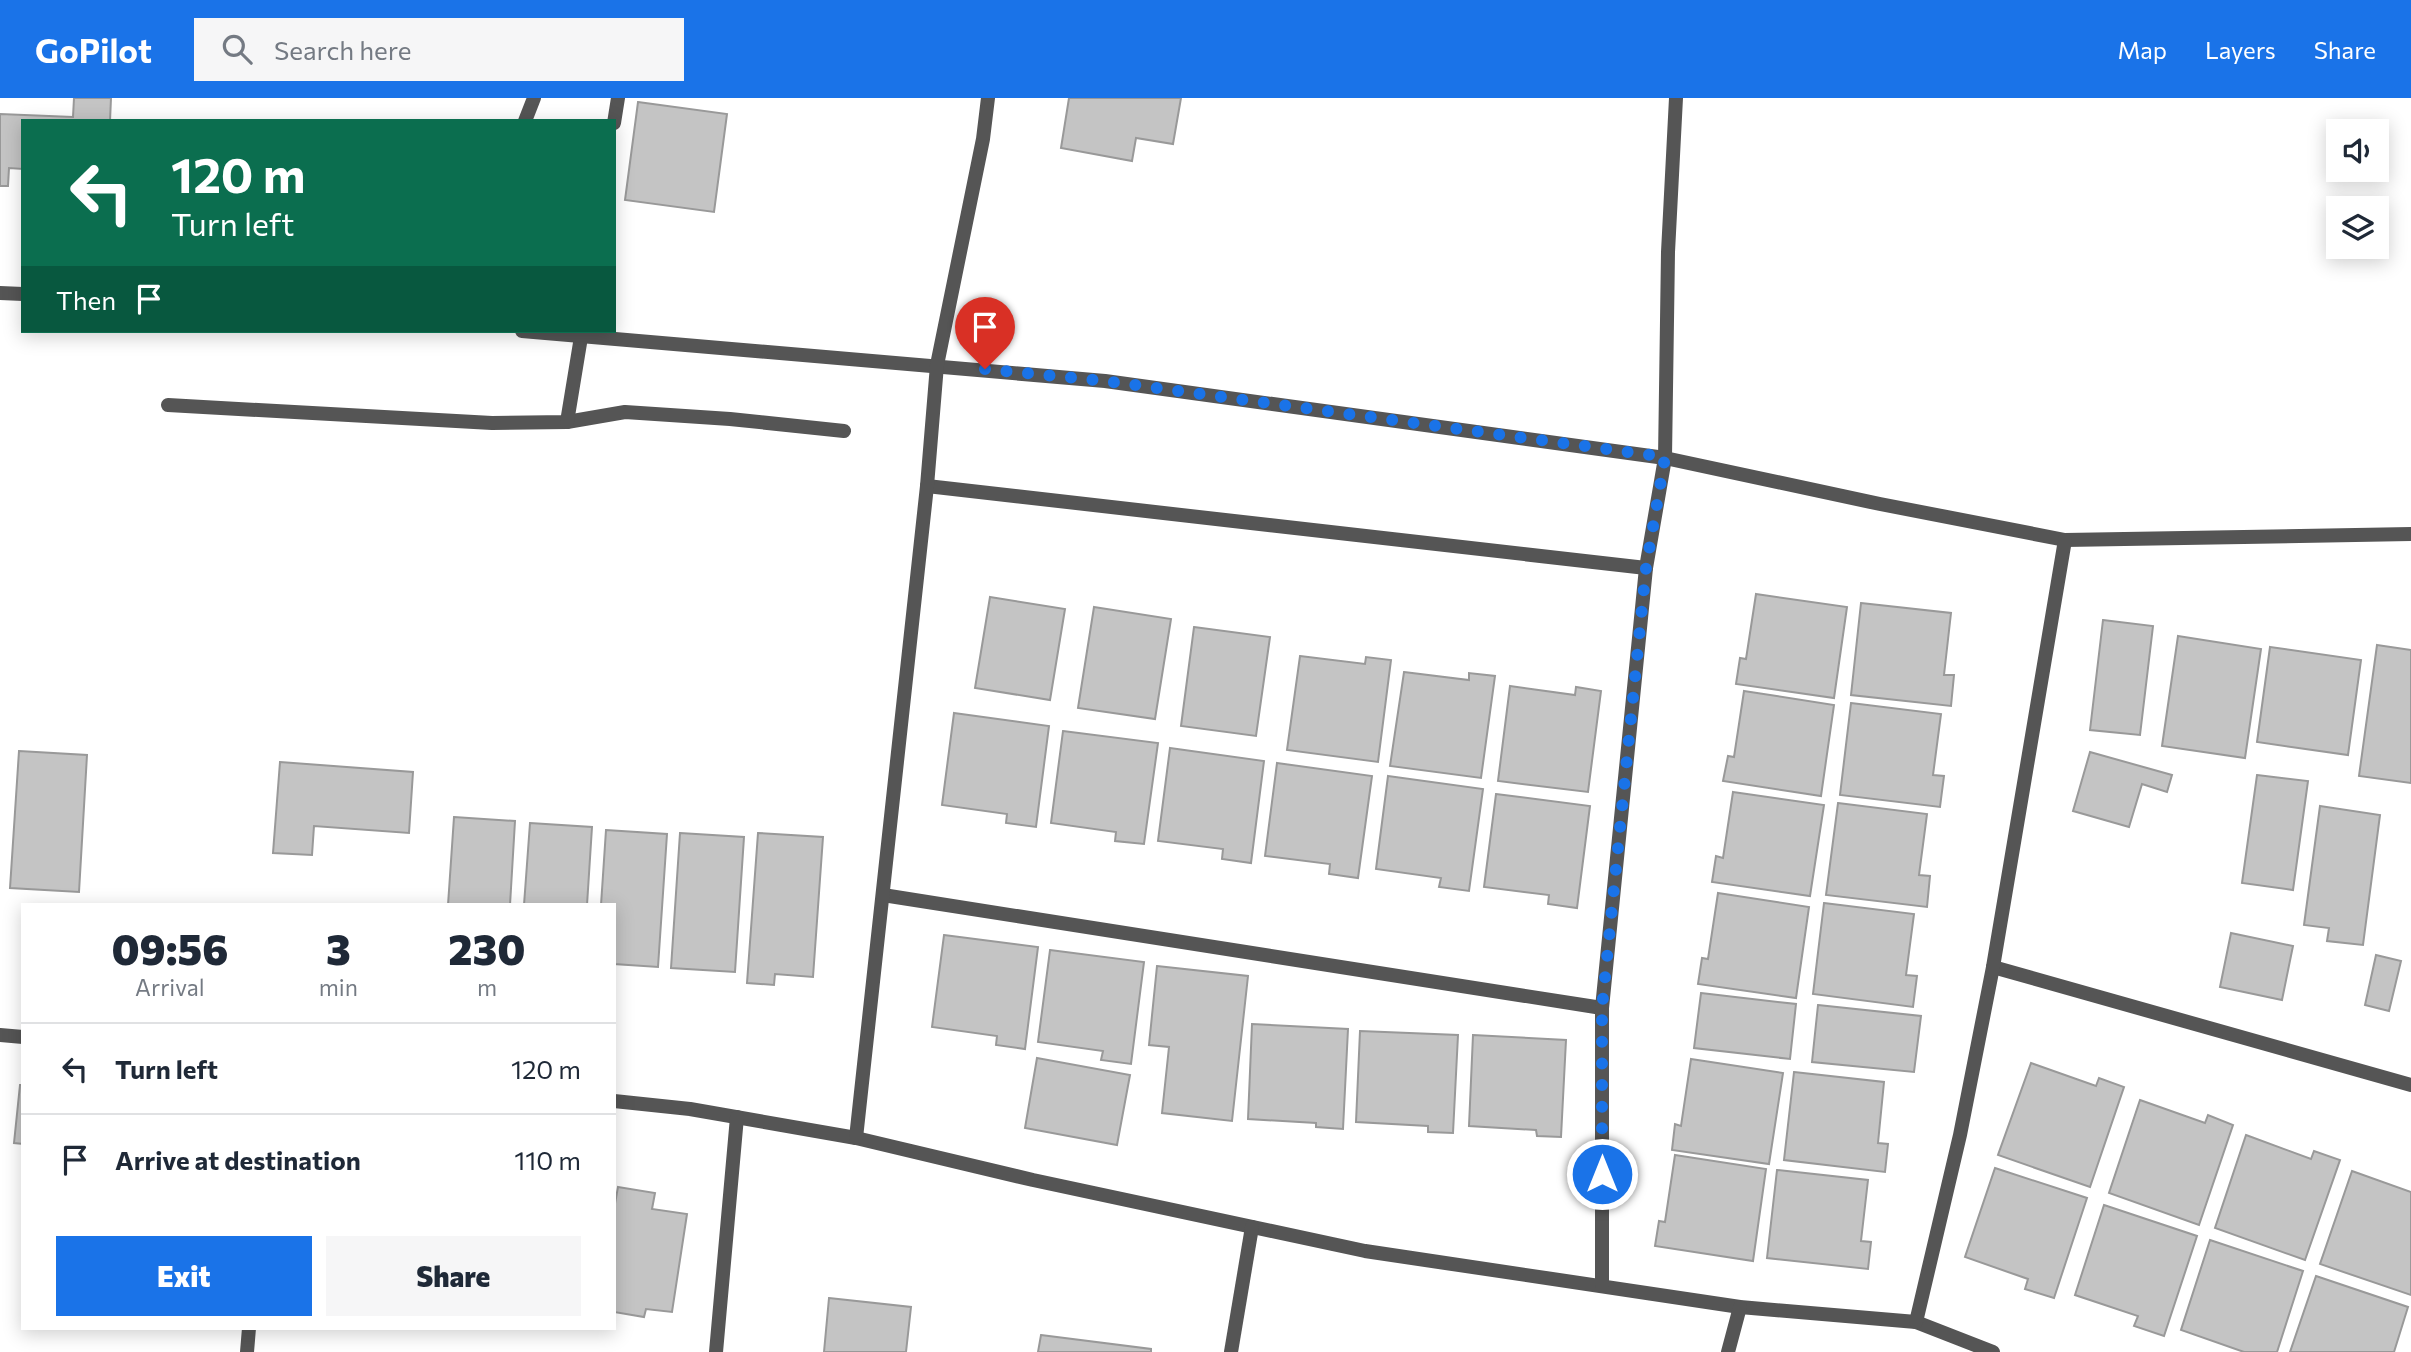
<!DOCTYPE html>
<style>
body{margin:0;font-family:Commissioner,sans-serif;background:#f6f6f7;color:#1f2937;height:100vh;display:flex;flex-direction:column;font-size:26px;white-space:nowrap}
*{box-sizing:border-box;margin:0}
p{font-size:23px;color:#747a83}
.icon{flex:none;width:38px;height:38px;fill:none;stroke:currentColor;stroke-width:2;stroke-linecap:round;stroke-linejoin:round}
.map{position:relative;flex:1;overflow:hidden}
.sheet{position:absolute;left:21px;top:805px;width:595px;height:427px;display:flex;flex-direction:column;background:#fff;border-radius:0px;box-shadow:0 4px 18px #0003}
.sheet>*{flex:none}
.hud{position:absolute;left:21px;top:21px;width:595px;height:214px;border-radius:0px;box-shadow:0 4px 18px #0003;background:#0b6e4f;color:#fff;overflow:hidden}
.controls{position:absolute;left:2326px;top:21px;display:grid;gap:14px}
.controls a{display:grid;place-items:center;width:63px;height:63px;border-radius:0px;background:#fff;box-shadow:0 4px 18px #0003;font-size:35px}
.pin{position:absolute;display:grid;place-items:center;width:60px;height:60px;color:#fff;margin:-72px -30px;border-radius:50% 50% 50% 0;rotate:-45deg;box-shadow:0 0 7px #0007}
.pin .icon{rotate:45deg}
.me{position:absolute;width:77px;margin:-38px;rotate:0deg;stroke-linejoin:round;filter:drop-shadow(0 0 5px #0008)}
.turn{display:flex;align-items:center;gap:24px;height:147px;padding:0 35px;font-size:32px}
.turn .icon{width:91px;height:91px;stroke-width:2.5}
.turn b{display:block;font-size:49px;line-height:60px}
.then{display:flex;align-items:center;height:66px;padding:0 35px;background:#0003;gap:14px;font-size:26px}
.eta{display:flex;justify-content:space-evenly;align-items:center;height:119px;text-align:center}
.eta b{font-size:42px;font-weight:800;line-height:49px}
.cta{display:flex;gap:14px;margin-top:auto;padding:14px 35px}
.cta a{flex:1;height:80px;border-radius:0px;background:#1a73e8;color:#fff;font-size:28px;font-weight:800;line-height:80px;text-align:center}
.cta a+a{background:#f6f6f7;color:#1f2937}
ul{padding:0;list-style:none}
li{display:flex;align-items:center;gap:21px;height:91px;padding:0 35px;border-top:2px solid #e0e1e3}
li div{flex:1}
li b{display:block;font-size:26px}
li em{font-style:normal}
header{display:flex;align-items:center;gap:42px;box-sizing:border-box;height:98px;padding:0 35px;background:#1a73e8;color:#fff}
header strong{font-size:33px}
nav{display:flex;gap:38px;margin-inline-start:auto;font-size:24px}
.search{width:490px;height:63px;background:#f6f6f7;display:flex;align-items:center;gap:18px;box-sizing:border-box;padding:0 24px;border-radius:0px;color:#747a83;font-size:26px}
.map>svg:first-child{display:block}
.building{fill:#c4c4c4;stroke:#999;stroke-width:2}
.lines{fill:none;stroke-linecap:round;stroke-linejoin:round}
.lane{stroke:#555;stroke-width:14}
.street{stroke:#555;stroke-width:14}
.route{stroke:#1a73e8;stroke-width:12;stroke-dasharray:0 21.6}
</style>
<header>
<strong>GoPilot</strong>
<div class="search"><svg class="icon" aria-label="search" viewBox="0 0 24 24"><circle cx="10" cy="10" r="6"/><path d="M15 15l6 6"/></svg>Search here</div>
<nav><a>Map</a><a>Layers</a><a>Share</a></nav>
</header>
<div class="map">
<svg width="2411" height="1254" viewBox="0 0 2411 1254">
<rect width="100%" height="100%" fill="#fff"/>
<!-- building -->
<g class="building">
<path d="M74 0H111L110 23H23V71L9 70 8 88H0V16L73 19Z"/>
<path d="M1069 0H1181L1173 46 1136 40 1132 63 1061 50Z"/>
<path d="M638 4 727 16 714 114 625 102Z"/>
<path d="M1756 496 1847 509 1834 600 1736 586 1740 560 1746 561Z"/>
<path d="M990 499 1065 511 1050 602 975 590Z"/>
<path d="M1861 505 1951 515 1944 577H1954L1951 608 1851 597Z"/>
<path d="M1094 509 1171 521 1155 621 1078 610Z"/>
<path d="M2103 522 2153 528 2140 637 2090 632Z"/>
<path d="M1194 529 1270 539 1256 638 1181 628Z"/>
<path d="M2178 538 2261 551 2245 660 2162 648Z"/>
<path d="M2377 547 2411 552V685L2359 678Z"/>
<path d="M2270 549 2361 562 2348 657 2257 644Z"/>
<path d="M1300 558 1365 566 1366 559 1391 562 1378 664 1287 652Z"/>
<path d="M1404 574 1469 582V575L1495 578 1481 680 1390 668Z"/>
<path d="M1510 588 1575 597 1576 589 1601 593 1588 694 1498 683Z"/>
<path d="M1744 593 1834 607 1821 698 1723 683 1728 658 1734 659Z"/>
<path d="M1851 605 1941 616 1933 677 1944 678 1940 709 1840 697Z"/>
<path d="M954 615 1049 628 1036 729 1006 725 1007 716 942 707Z"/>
<path d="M1063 633 1158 645 1144 746 1115 743 1116 734 1051 725Z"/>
<path d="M1170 650 1264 663 1251 765 1222 761 1223 751 1158 743Z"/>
<path d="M19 653 87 657 79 794 10 790Z"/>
<path d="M2090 654 2172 677 2167 694 2142 686 2129 729 2073 713Z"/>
<path d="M280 664 413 674 409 735 314 728 312 757 273 755Z"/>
<path d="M1277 665 1372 678 1358 780 1329 776 1330 766 1265 758Z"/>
<path d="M2257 677 2308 683 2293 792 2242 785Z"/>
<path d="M1388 678 1483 691 1469 793 1439 789 1441 780 1376 771Z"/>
<path d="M1733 694 1824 707 1810 798 1712 784 1716 758 1723 760Z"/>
<path d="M1496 696 1590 708 1577 810 1548 806 1549 797 1484 789Z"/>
<path d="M1838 705 1927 716 1919 777 1930 778 1927 809 1826 797Z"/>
<path d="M2320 708 2380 717 2363 847 2327 843 2329 830 2304 827Z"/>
<path d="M454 719 515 723 510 807H448Z"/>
<path d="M530 725 592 729 587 807H524Z"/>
<path d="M606 732 667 736 658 869 614 866V807H601Z"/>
<path d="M680 735 744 739 735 874 671 870Z"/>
<path d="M758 735 823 739 813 879 775 876 774 887 747 885Z"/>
<path d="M1718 795 1809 809 1796 900 1698 886 1702 860 1708 861Z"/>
<path d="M1824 805 1914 816 1906 877 1917 878 1913 909 1813 896Z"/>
<path d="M2231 835 2293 848 2282 902 2220 889Z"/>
<path d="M944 837 1038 849 1025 951 996 947 997 938 932 929Z"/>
<path d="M1050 852 1144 864 1131 966 1101 962 1103 953 1038 944Z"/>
<path d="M2376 857 2401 863 2389 913 2365 907Z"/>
<path d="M1157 868 1248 878 1232 1023 1162 1015 1169 949 1149 947Z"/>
<path d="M1701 895 1796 906 1790 961 1694 950Z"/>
<path d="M1818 907 1921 918 1914 974 1812 964Z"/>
<path d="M1252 926 1348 931 1343 1031 1316 1029V1025L1248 1021Z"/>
<path d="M1360 933 1458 937 1453 1035 1428 1034V1028L1356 1024Z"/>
<path d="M1473 937 1566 942 1561 1039 1537 1038 1536 1032 1469 1028Z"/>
<path d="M1037 960 1130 977 1117 1047 1025 1030Z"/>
<path d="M1691 961 1783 975 1769 1066 1672 1052 1675 1026 1681 1028Z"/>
<path d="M2031 965 2096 988 2099 980 2124 989 2090 1089 1998 1057Z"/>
<path d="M1794 974 1884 984 1878 1045 1888 1046 1885 1074 1784 1062Z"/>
<path d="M20 987H23V1046L14 1045Z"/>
<path d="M2140 1002 2205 1025 2208 1017 2233 1027 2199 1127 2109 1095Z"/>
<path d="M2246 1037 2311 1061 2314 1053 2340 1062 2305 1162 2215 1130Z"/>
<path d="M1675 1057 1766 1071 1753 1163 1655 1148 1659 1123 1665 1124Z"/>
<path d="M1995 1070 2087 1100 2054 1200 2025 1191 2028 1181 1965 1159Z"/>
<path d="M1777 1072 1868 1082 1861 1143 1871 1144 1868 1171 1767 1160Z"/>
<path d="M2352 1073 2411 1094V1197L2320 1166Z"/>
<path d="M618 1089 655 1095 652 1111 687 1116 672 1214 646 1211 644 1219 614 1214V1111Z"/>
<path d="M2104 1107 2197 1138 2164 1238 2134 1228 2138 1218 2075 1197Z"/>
<path d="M2210 1142 2303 1173 2277 1254H2244L2181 1232Z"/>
<path d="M2316 1178 2408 1209 2394 1254H2290Z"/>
<path d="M829 1200 911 1209 906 1254H824Z"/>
<path d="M1041 1237 1151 1251V1254H1038Z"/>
</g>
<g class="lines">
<!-- lane -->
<g class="lane">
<path d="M525 23 534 0"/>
<path d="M168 307 492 325 567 324 625 314 730 321 844 333"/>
<path d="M567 324 581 239"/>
</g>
<!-- street -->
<g class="street">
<path d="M614 25 618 0"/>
<path d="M0 195 23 196"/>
<path d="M522 233 1105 283 1665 360 1880 406 2065 442 2411 436"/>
<path d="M927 388 1646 470"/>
<path d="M883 797 1602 910"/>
<path d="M1993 869 2411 987"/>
<path d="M0 937 23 939"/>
<path d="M614 1003 690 1011 856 1040 1033 1082 1365 1153 1740 1209 1916 1224 1993 1254"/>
<path d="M856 1040 927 388 937 267 983 41 988 0"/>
<path d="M1602 1187V910L1646 470 1665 360 1668 154 1676 0"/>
<path d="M1916 1224 1960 1037 1993 869 2065 442"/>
<path d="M247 1254 249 1230"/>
<path d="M716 1254 737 1019"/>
<path d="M1231 1254 1252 1129"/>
<path d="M1728 1254 1740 1209"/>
</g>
</g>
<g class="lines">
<!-- route -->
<path class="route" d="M985 271 1105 283 1665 359 1646 470 1602 910V1076"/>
</g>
</svg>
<div class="controls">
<a><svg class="icon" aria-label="sound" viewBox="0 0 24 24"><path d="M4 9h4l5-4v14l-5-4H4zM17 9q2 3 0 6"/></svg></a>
<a><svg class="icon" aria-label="layers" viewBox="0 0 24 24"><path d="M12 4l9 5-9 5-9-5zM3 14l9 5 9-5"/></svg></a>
</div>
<div class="pin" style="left:985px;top:271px;background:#d93025"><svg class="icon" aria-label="arrive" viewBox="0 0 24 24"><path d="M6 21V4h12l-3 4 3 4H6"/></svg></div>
<svg class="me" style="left:1602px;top:1076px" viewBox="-20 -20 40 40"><circle r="17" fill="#1a73e8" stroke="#fff" stroke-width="3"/><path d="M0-11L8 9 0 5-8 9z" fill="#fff"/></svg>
<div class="hud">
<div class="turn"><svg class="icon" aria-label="left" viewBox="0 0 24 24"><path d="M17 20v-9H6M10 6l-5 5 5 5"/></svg><div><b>120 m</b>Turn left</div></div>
<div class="then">Then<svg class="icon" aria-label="arrive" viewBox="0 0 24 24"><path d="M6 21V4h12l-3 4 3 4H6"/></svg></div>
</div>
<section class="sheet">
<div class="eta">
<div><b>09:56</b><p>Arrival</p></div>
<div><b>3</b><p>min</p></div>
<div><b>230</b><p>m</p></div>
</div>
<ul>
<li><svg class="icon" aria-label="left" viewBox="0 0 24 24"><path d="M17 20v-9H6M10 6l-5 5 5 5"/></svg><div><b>Turn left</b></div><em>120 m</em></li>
<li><svg class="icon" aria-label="arrive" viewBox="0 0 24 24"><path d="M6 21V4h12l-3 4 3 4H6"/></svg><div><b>Arrive at destination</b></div><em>110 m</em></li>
</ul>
<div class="cta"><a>Exit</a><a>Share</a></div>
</section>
</div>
